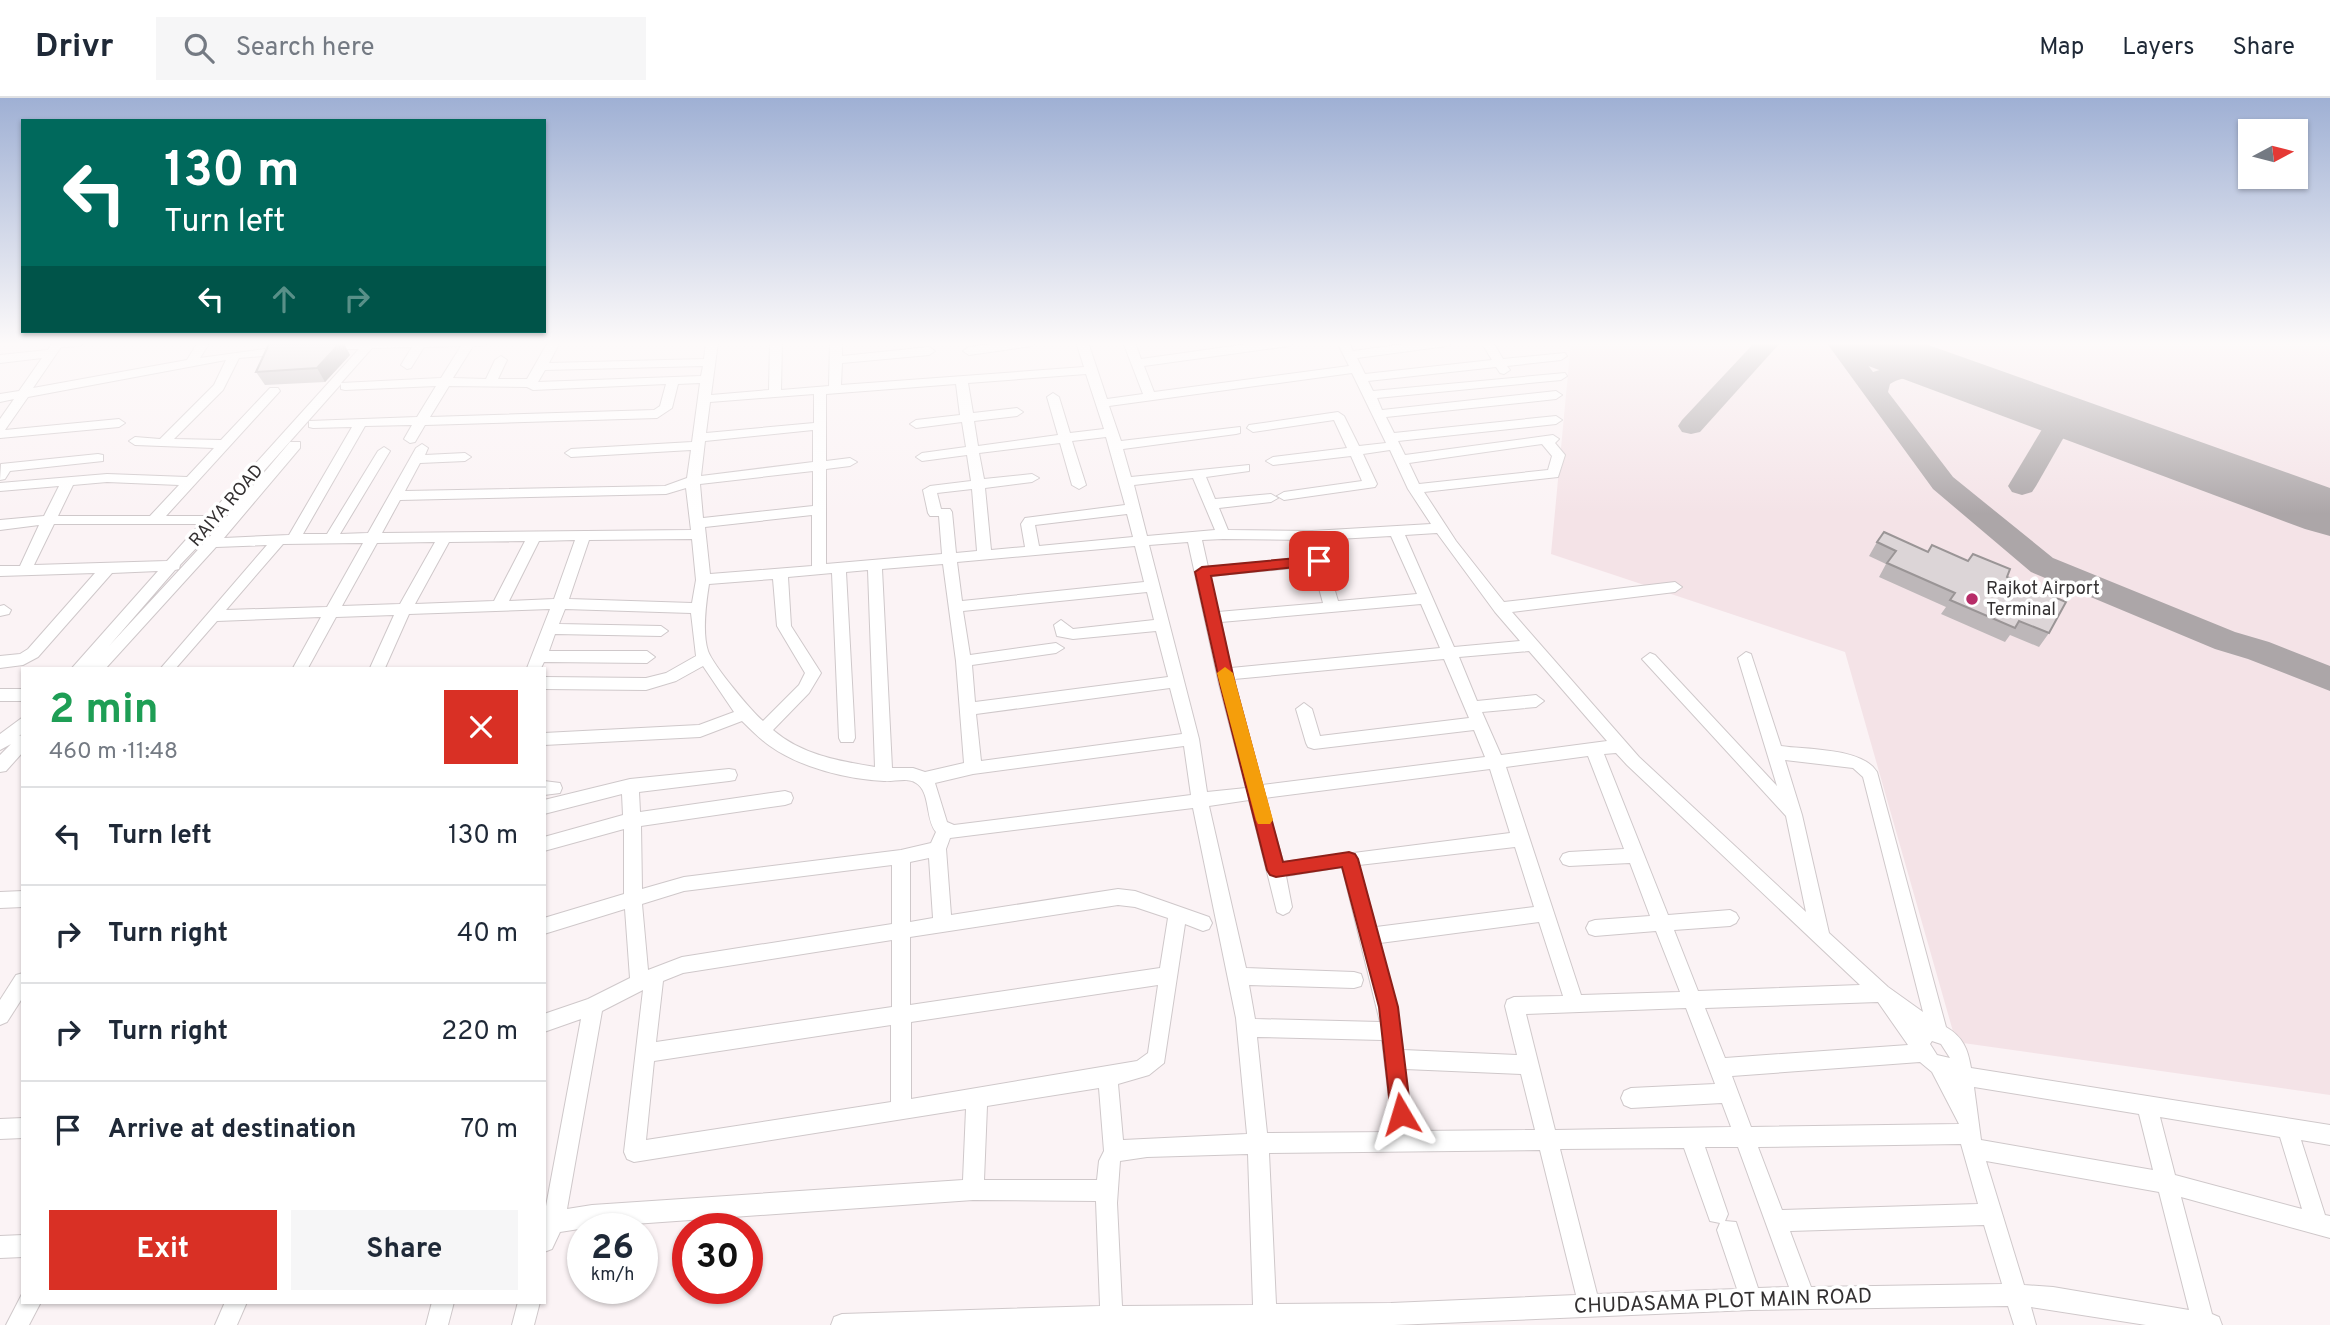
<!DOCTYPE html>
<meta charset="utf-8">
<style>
body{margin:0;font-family:Overpass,sans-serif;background:#f6f6f7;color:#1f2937;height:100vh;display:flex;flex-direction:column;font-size:26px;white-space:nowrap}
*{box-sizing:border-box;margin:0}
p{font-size:23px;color:#747a83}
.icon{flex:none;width:38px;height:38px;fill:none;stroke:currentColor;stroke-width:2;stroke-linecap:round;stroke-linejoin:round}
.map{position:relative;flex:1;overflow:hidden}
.sheet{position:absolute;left:21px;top:569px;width:525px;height:637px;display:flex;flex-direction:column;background:#fff;border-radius:0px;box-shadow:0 2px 5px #0004}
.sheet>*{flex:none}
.hud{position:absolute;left:21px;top:21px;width:525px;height:214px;border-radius:0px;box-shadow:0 2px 5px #0004;background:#00695c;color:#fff;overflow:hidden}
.needle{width:46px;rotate:83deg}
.tools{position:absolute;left:2238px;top:21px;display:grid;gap:14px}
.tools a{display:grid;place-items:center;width:70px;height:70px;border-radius:0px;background:#fff;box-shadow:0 2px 5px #0004;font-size:35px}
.speed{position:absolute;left:567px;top:1115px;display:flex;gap:14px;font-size:35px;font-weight:700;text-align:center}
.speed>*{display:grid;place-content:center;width:91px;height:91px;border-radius:50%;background:#fff;box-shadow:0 2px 5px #0004;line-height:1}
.speed small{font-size:18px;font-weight:400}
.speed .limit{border:10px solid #d22;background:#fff;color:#111}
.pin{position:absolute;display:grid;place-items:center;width:60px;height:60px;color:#fff;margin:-30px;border-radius:14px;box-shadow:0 4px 10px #0006}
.me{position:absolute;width:77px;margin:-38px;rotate:353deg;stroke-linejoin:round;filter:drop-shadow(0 0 5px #0008)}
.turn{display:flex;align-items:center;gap:24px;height:147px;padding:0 28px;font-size:32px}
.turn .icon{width:91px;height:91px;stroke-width:2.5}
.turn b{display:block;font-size:49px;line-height:60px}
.lanes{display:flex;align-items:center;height:66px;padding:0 28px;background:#0003;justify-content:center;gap:35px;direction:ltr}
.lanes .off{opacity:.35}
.round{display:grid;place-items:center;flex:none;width:74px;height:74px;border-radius:0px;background:#f6f6f7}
.overview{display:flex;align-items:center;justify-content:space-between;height:119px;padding:0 28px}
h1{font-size:42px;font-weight:700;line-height:52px;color:#1e9e55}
.cta{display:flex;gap:14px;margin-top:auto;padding:14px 28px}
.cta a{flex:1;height:80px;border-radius:0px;background:#d93025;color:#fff;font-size:28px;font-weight:700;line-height:80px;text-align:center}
.cta a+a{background:#f6f6f7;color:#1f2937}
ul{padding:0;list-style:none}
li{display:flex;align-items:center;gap:21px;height:98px;padding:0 28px;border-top:2px solid #e0e1e3}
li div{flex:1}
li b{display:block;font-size:26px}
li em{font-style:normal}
header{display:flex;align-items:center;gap:42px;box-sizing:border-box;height:98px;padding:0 35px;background:#fff;border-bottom:2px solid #e0e1e3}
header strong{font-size:33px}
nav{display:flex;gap:38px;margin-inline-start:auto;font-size:24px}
.search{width:490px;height:63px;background:#f6f6f7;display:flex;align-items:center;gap:18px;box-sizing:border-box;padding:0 24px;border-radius:0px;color:#747a83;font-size:26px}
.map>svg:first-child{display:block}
.built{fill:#f4e3e7}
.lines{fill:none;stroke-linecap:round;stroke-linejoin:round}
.taxiway{fill:#aca6a8;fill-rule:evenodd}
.runway{fill:#aca6a8;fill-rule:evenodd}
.minor-casing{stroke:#cfc8ca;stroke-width:2}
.minor{fill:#fff;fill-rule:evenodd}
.wall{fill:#bdb7b9}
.shaded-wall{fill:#9a9596}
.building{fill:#dcd5d7;stroke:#9a9596;stroke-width:2}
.route{fill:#d93025;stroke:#8d1f18;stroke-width:2}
.slow{fill:#f59e0b}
.poi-dot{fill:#b72c68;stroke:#fff;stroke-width:2.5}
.labels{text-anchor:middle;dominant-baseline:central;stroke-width:7;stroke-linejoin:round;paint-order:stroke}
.street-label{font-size:18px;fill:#333031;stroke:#fff}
.poi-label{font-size:18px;fill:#333031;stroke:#fff;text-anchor:start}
.near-street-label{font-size:21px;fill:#333031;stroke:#fff}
</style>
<header>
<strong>Drivr</strong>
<div class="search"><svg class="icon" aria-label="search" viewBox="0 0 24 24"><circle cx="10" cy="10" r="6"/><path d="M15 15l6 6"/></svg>Search here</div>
<nav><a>Map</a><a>Layers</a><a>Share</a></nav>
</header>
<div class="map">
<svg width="2330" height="1227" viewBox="0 0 2330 1227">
<rect width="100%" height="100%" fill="#fbf3f5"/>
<!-- built -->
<path class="built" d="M1571 244H2330V997L1956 944 1845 554 1551 456Z"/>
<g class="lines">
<!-- taxiway -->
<g class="taxiway">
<path d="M1755 244H1781L1700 334 1691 336 1682 334 1678 328 1682 322Z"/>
<path d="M1826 244H1851L1873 274 1910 263 1956 270 1960 275 1956 280C1933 286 1912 272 1890 286L1888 294 1953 379 2053 460 2235 534 2269 544 2330 568V593L2248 561 2215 551 2031 474 1933 391Z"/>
<path d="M2063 310 2072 312 2076 318 2036 388 2032 394 2022 397 2012 394 2008 388 2050 318 2054 312Z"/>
</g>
<!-- runway -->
<path class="runway" d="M1830 244H1920L2330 390V438L2305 431 1839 257Z"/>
<defs>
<g id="minor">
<path d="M53 244H86L80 248 61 249 33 290 187 262 198 244H210L200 260 287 248 293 252 287 256 239 260 223 292 174 341 221 342 270 290H278L280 293 166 418H208L359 251H320L318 248 324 244H489L483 248H473L453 280 486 281 495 262 501 258 507 262 498 281H527L548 244H560L549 265 704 261 706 244H718L711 297 769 292 770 244H782L781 292 829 288 830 244H842V258L929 249 935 253 929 257 842 265 841 287 1084 269 1076 244H1088L1107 301 1143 296 1123 244H1135L1141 261 1262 244H1295L1289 248 1144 268 1154 294 1349 268 1337 244H1349L1353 253 1420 244H1453L1447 248 1357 260 1365 276 1492 262 1481 244H1493L1503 261 1565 255 1567 258 1561 262 1507 268 1510 272 1504 276 1500 275 1496 269 1368 283 1373 293 1565 275 1567 278 1561 282 1377 300 1382 312 1556 293 1562 297 1556 301 1386 319 1394 335 1556 318 1562 322 1556 326 1398 343 1405 357 1553 337 1559 341 1555 345 1565 357 1558 379 1424 394 1456 443 1504 504 1675 484 1682 489 1675 494 1512 514 1639 659 1806 814 1786 718 1642 561 1650 555 1655 557 1777 688 1738 560 1746 554 1751 556 1781 648C1808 652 1863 650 1877 674L1946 929C1963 939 1968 951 1971 970L2330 1027V1047L2301 1042 2325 1117 2330 1118V1140L2181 1099 2212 1216 2219 1219 2222 1227H2146L2031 1209 2036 1227H2014L2008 1208 1751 1212 1394 1227H831L834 1219 842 1216 1100 1208 1096 1103 973 1102 592 1129 560 1134 552 1151 544 1154V1119L581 921 544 934V916L588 901 630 880 625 811 544 836V820L624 796V731L544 753V739L623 717 622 696 544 716V702L630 681 729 671 735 672 737 677 735 682 729 683 639 694 640 714 785 693 791 695 793 700 791 705 785 707 641 728 642 791 684 779 901 752 931 745 936 734C925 721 931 694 916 685 908 679 893 684 884 683 847 681 801 670 770 648 760 641 751 632 742 623L700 639 544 647V635L699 627 734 614 703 568 676 583 646 592 544 591V579L646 580 666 575 696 558 691 515 565 511 559 526 661 528 668 533 661 538 555 536 549 553H647L655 559 647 565 544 564 541 570H527L550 511 409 516 385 570H370L394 517 336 519 308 570H293L321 519 217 523 176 570H161L267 447 216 449 106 570H72L158 473 112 475 38 559 23 567 0 570V558L20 556 28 551 95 475 0 478V468H20L39 427 0 432V422L44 418 59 388 0 393V385L107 376 187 379 214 350 135 347 129 343 135 339 160 341 214 287 226 262 28 299 5 332 119 321 125 325 119 329 0 340V321L14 301 0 304V296L19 293 42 260 0 265V257L48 252ZM461 248 441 280 341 285 372 250 412 249 401 267 407 271 411 270 424 249ZM703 268 701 278 538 284 545 272ZM1352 275 1386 345 1359 348 1344 318 1338 314 1249 327 1247 330 1253 334 1334 322 1347 350 1273 359 1266 363 1273 367 1351 358 1362 383 1284 394 1277 398 1284 402 1375 389 1377 386 1363 356 1390 352 1408 391 1431 426 1312 433 1228 432 1219 410 1271 404 1278 400 1271 396 1215 401 1206 379 1249 373V367L1131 379 1123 351 1236 336 1240 335V329L1121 343 1109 308ZM1086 276 1104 331 1070 335 1059 299 1053 295 1047 299 1058 337 978 348 974 323 1017 318 1023 314 1017 310 973 315 968 285ZM700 285 692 344 571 351 565 355 571 359 691 352 687 380 665 388 405 393 420 365 465 363 471 359 465 355 425 357 428 350 422 346 416 350 368 435 340 436 390 353 384 349 378 353 327 436H303L365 328 412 327 404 341 410 345 415 344 425 327 657 320 672 310 678 286ZM341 286V291L345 292 436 288 417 319 309 323V329L313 330 352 329 289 437 224 440 300 350V344H290L207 442 109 548 175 472 179 471 180 467 220 425 221 421ZM666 286 660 308 654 312 430 319 449 288 527 289 533 292ZM956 286 960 317 916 322 910 326 916 330 962 324 966 349 922 355 916 359 922 363 967 357 971 383 930 388 923 392 928 415 930 418H939L942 456 826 466V371L850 368 857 364 850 360 826 363V296ZM814 296V325L706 335 710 304ZM813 332V364L701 378 705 343ZM1106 339 1125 407 1025 420 1021 426 1025 449 991 452 985 390 1032 384 1039 380 1032 376 984 381 979 355 1060 345 1072 387 1079 391 1086 387 1072 343ZM1542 346 1552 358 1548 372 1419 386 1409 365ZM813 373V408L703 420 700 386ZM1193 380 1215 432 1147 438 1134 387ZM107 384 179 387 150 418H58L73 387ZM686 390 691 432 382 435 400 402 666 396ZM972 391 977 453 956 455 952 414 950 411H941L937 395ZM1127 416 1133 439 1039 448 1035 427ZM812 417V468L710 476 705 429ZM54 426H200L167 463 34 467ZM1437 435 1495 514 1520 543 1454 549 1405 437ZM1391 438 1417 496 1338 503 1320 442ZM692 441 696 482 692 505 569 501 589 442ZM1223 441 1306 442 1311 459 1208 469 1202 442ZM575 442 554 501 509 503 539 443ZM525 443 494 503 415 506 449 444ZM435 444 400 506 342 508 377 445ZM1188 444 1219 586 1246 690 1207 694 1199 641 1149 447ZM363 445 327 509 226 512 283 446ZM1135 448 1144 484 962 503 957 464ZM943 466 956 563 964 665 925 674 913 670H892L882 471ZM1313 468 1323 505 1218 514 1210 478ZM868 472 875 669C839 663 802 657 773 632L809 595 821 575 791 528 788 479 832 475 839 640 841 644H853L855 640 846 474ZM773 481 777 528 805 575 799 587 763 623C751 613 713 567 708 553 702 535 706 505 709 486ZM1147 494 1154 522 1073 531 1061 522 1054 527 1057 538 1073 541 1156 533 1168 579 975 604 972 567 1056 555 1064 550 1056 545 970 557 963 513ZM1421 506 1440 550 1231 570 1221 524ZM1529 553 1607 643 1501 657 1482 614 1536 609 1544 603 1536 597 1477 603 1459 559ZM1444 561 1469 620 1320 638 1312 611 1304 605 1296 611 1306 645 1308 649 1314 651 1474 632 1485 659 1262 687 1234 581ZM1170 590 1182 636 981 663 976 616ZM1184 648 1191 697 954 727 947 724 935 685 973 676ZM1616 655 1627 667 1860 887 1698 893 1674 832 1730 828 1736 825 1739 820 1736 815 1730 812 1668 817 1604 656ZM1588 658 1624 751 1569 754 1563 756 1560 761 1563 766 1569 768 1630 765 1650 818 1595 822 1589 824 1586 830 1589 836 1595 838 1656 833 1680 894 1581 897 1506 669ZM1785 662 1853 670 1863 679 1923 914 1888 889 1829 835 1802 717ZM1490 671 1510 735 1283 764 1265 700ZM1249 702 1277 814 1283 817 1289 814 1292 809 1286 778 1342 769 1380 924 1255 921 1249 887 1354 890 1361 888 1363 882 1361 876 1354 874 1246 870 1209 708ZM1193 710 1236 920 1247 1036 1123 1042 1118 986 1149 977 1164 965 1185 826 1203 833 1209 831 1212 825 1209 819 1135 793 1118 791 951 817 946 751 950 740ZM1515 749 1534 809 1376 829 1359 767ZM929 760 933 820 910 824V764ZM892 767V826L682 859 648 872 642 806 684 793ZM1118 807 1135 809 1168 820 1160 870 910 907V839ZM1539 824 1563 898 1514 899 1507 902 1505 908 1517 957 1403 952 1397 909 1380 845ZM892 842V909L656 944 663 883 683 875ZM1158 887 1148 955 1137 963 911 1001V924ZM643 892 624 1054 627 1061 634 1064 966 1011 963 1082 592 1107 567 1111 602 913ZM1878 904 1908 947 1725 960 1705 910ZM1686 910 1715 986 1631 990 1624 993 1621 1000 1624 1007 1631 1010 1722 1005 1731 1029 1555 1032 1526 916ZM891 927V1004L646 1042 654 963ZM1257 939 1382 942 1393 1034 1267 1035ZM1932 943 1941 946 1950 960 1937 957 1930 946ZM1920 964 1932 974 1959 1026 1751 1029 1732 978ZM1405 971 1521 976 1535 1032 1413 1033ZM1974 989 2139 1016 2153 1072 1981 1042ZM1099 990 1104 1053 1099 1063 1097 1082H984L987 1008ZM2160 1019 2280 1039 2302 1111 2175 1077ZM1961 1046 1978 1106 1782 1112 1758 1049ZM1705 1049H1738L1789 1189 1758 1190 1736 1124 1725 1123 1728 1116ZM1684 1050 1710 1123 1720 1125 1717 1132 1737 1191 1597 1196 1560 1051ZM1540 1052 1576 1197 1391 1205 1276 1206 1269 1055ZM1248 1056 1253 1207 1122 1208 1117 1105 1120 1063 1147 1059ZM1986 1063 2159 1094 2189 1212 2053 1189 2024 1187ZM1984 1127 2002 1186 1811 1189 1790 1133Z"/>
<path d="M1005 244H1037L1031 248 969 257 963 253 969 249Z"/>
<path d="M98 356 103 357V363L10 373 5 381 0 382 1 366Z"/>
<path d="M4 507 11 512 9 516 0 518V508Z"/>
<rect x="0" y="591" width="23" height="12"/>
<path d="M23 619V635L19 638 23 637V654L6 673 0 674V657L11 646 0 652V636Z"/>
<path d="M544 683 560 685 562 690 560 695 544 697Z"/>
<path d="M23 793V809L0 810V794Z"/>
<path d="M23 875V899L7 924 0 927V902L16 877Z"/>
<path d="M23 1020V1040L0 1041V1021Z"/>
<path d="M23 1137V1159L0 1160V1138Z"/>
<path d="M22 1196 23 1204H41L29 1227H6Z"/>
<path d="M225 1204H247L237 1227H215Z"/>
<path d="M432 1204H454L448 1227H426Z"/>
<path d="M518 1204H540L534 1227H512Z"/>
</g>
</defs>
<!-- minor casing -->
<use href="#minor" class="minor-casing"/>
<!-- minor -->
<use href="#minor" class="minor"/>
</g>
<!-- wall -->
<g class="wall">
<path d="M293 244H343L350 257 325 284 265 287 256 274Z"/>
<path d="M1877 444 1928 454 2049 535 2039 549 2010 537 2005 544 1941 516 1946 509 1879 479 1886 466 1869 458Z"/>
</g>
<!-- shaded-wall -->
<path class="shaded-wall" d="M341 244H343L350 257 325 284 317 270Z"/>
<!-- building -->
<g class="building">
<path d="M293 244H341L317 270 256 274 269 246Z"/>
<path d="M1884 434 1928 454 1932 447 1968 463 1973 456 2010 471 2007 479 2066 504 2049 535 2019 523 2015 530 1950 502 1955 495 1887 465 1896 453 1877 444Z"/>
</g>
<!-- sky -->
<linearGradient id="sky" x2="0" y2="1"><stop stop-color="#9fb0d4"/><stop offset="0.59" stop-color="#fdfafa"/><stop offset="1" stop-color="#fdfafa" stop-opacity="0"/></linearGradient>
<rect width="2330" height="416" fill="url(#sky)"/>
<!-- route -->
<path class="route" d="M1319 458 1324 459V466L1211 478 1235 586 1283 764 1349 754 1355 756 1358 761 1398 909 1411 1016 1408 1023 1401 1025 1394 1023 1391 1016 1379 909 1342 769 1276 779 1270 777 1267 772 1220 586 1195 474 1202 469Z"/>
<!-- slow -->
<path class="slow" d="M1225 569 1233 575 1273 722 1270 726H1258L1256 722 1217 575Z"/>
<!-- markers -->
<circle class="poi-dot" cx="1972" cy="501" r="7"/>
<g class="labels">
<!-- street labels -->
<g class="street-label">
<text transform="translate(227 408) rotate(-49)">RAIYA ROAD</text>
</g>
<!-- poi labels -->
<g class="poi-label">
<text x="1986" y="491">Rajkot Airport<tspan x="1986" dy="21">Terminal</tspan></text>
</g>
<!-- near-street labels -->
<g class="near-street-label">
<text transform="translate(1723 1204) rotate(-2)">CHUDASAMA PLOT MAIN ROAD</text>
</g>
</g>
</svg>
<div class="tools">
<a><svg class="needle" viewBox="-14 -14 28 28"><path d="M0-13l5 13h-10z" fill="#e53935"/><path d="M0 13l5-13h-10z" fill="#747a83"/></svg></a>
</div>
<div class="speed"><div>26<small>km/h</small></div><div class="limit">30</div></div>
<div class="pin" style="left:1319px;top:463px;background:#d93025"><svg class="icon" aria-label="arrive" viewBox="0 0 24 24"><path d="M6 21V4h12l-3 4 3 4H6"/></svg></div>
<svg class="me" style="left:1401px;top:1016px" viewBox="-20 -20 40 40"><path d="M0-17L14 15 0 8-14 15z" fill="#d93025" stroke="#fff" stroke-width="4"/></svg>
<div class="hud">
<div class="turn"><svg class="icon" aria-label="left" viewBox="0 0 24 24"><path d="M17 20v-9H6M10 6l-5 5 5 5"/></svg><div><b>130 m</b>Turn left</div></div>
<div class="lanes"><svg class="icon" aria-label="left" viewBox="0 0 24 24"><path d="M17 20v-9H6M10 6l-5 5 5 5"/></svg><svg class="icon off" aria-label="ahead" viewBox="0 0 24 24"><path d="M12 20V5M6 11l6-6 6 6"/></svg><svg class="icon off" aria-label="right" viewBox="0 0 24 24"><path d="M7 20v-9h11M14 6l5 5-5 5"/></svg></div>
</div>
<section class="sheet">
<div class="overview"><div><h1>2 min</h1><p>460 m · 11:48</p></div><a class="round" style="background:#d93025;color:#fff"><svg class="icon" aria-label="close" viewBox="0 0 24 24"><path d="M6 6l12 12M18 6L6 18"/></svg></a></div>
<ul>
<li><svg class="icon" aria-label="left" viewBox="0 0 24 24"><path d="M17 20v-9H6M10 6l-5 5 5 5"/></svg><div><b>Turn left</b></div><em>130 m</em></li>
<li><svg class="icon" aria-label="right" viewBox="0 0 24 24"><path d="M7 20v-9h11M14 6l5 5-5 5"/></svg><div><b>Turn right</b></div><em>40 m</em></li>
<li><svg class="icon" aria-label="right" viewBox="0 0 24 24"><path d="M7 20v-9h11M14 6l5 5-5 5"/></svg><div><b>Turn right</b></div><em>220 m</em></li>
<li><svg class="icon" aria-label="arrive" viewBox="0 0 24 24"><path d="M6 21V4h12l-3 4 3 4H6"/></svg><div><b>Arrive at destination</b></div><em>70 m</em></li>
</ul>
<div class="cta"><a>Exit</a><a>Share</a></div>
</section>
</div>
